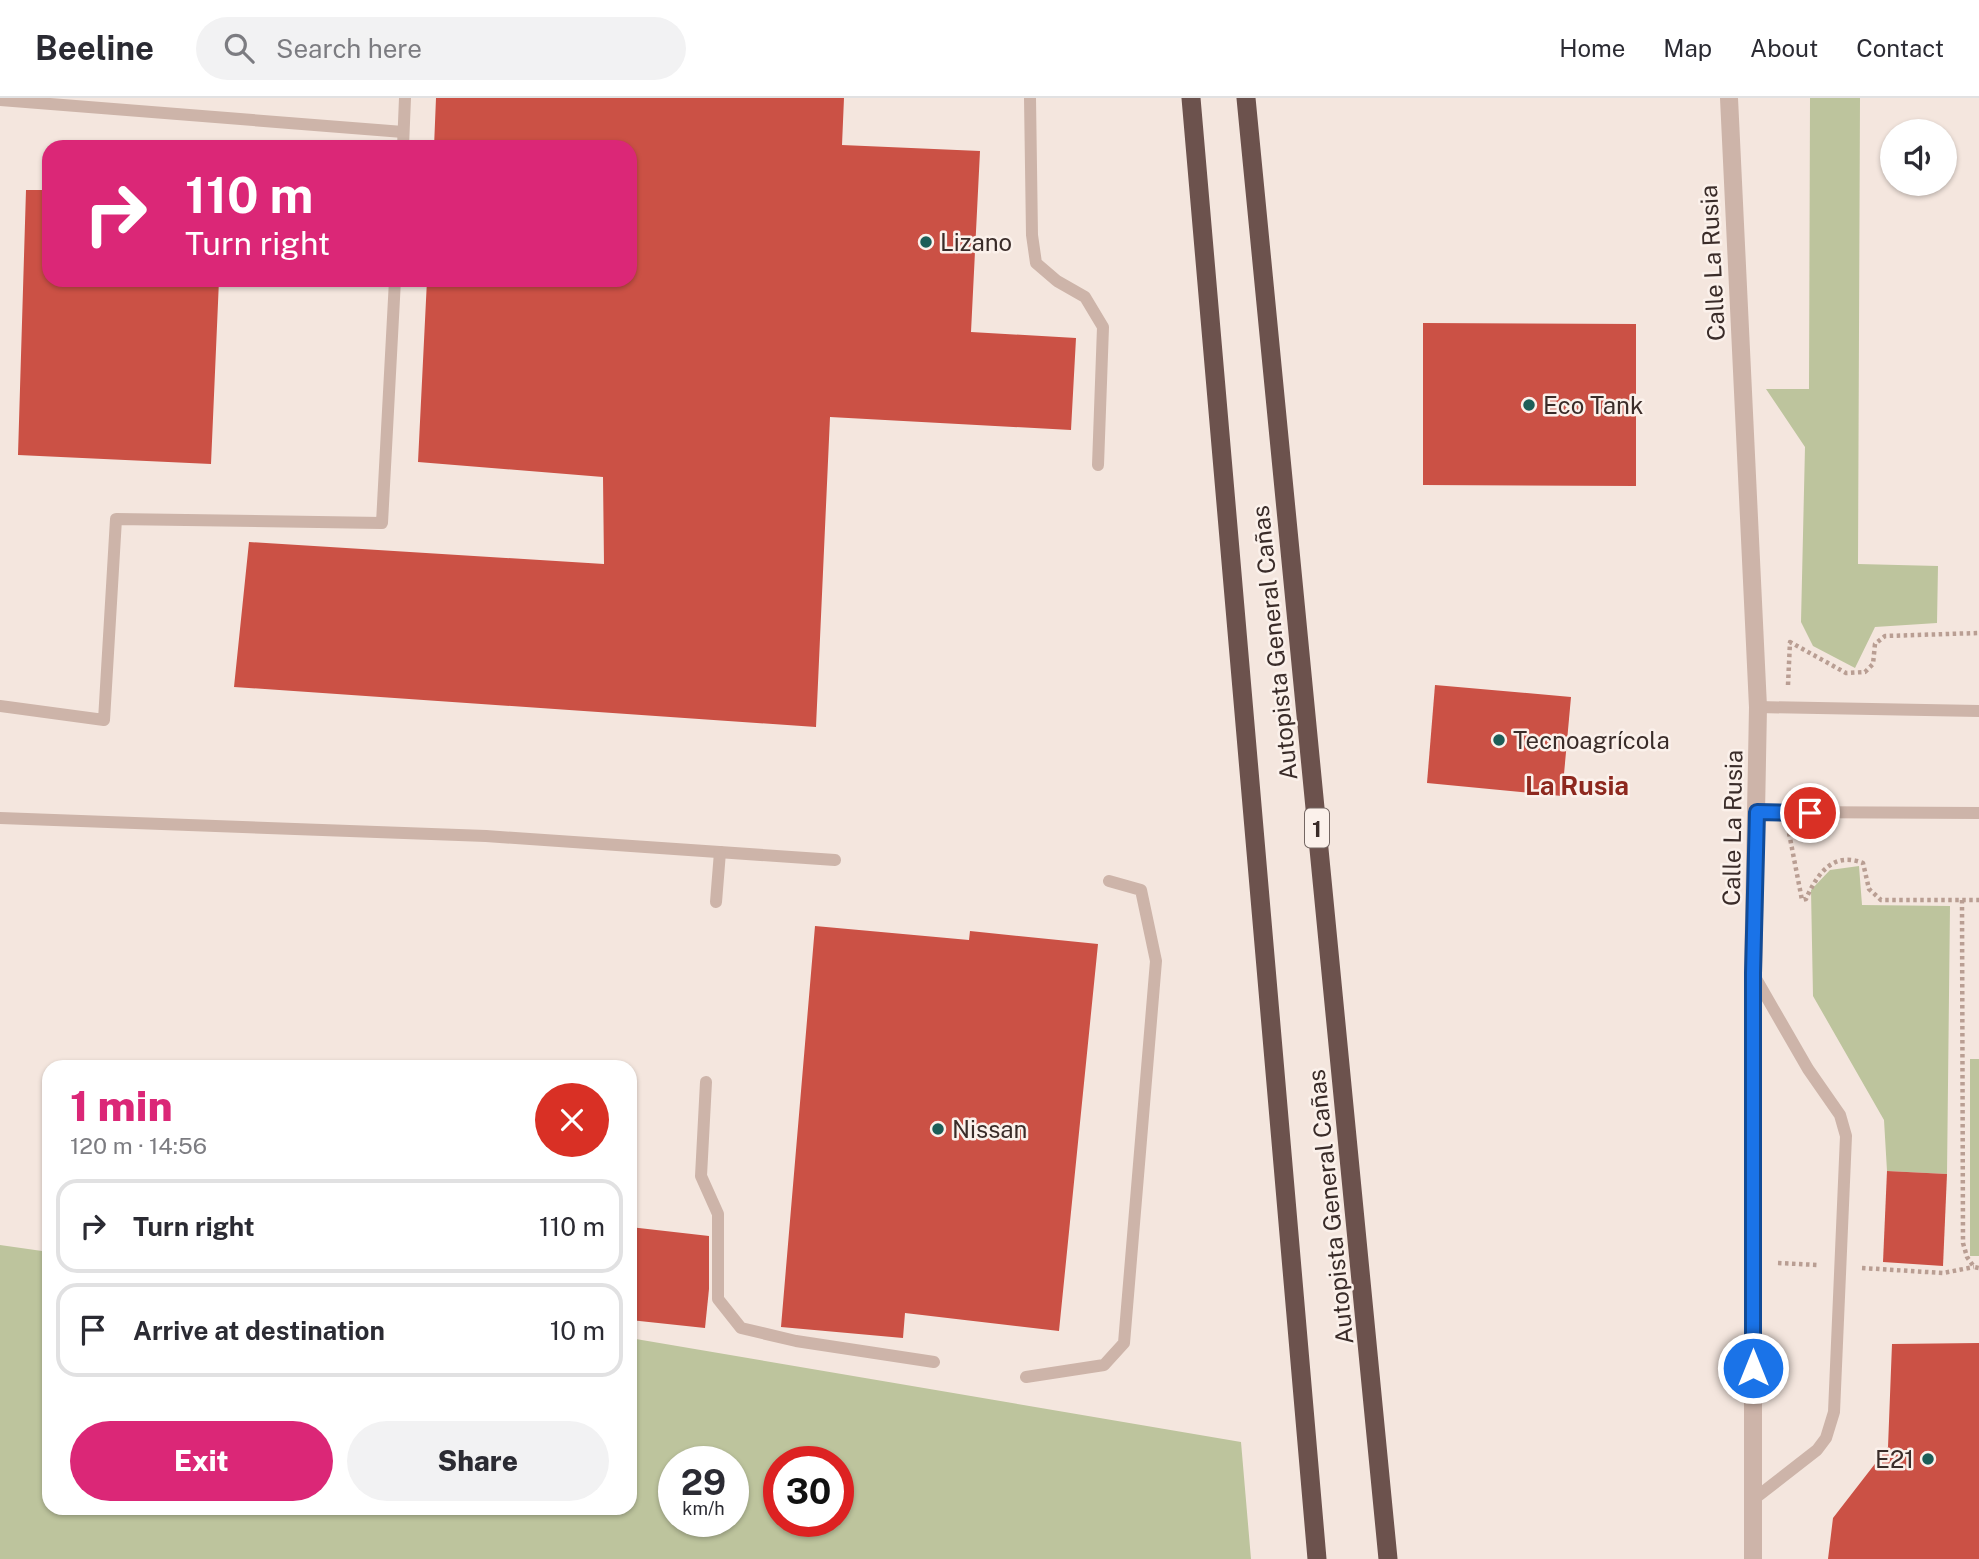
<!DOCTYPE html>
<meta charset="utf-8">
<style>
body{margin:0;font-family:"Public Sans",sans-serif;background:#f2f2f3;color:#2b2b33;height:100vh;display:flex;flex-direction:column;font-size:26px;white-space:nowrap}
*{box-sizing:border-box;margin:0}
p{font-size:23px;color:#7c7c81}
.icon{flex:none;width:38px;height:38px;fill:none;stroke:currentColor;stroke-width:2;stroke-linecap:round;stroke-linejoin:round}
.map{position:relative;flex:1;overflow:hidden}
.panel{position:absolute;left:42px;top:962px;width:595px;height:455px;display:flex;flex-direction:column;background:#fff;border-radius:21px;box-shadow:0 2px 5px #0004}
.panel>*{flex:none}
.guide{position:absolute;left:42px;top:42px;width:595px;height:147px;border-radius:21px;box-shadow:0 2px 5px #0004;background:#db2777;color:#fff;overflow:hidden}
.fabs{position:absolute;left:1880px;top:21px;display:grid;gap:14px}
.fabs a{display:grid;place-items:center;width:77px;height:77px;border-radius:50%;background:#fff;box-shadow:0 2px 5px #0004;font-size:35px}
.speed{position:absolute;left:658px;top:1348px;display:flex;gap:14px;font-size:35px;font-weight:700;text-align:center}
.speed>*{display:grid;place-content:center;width:91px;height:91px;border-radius:50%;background:#fff;box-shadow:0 2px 5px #0004;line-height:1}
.speed small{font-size:18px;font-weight:400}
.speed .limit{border:10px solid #d22;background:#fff;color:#111}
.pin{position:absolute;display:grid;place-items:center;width:60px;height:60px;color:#fff;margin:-30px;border:4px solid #fff;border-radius:50%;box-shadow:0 2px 7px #0007}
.me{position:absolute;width:77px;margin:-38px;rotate:0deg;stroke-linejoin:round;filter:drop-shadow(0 0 5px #0008)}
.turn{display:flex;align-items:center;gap:24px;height:147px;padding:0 28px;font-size:32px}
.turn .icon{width:91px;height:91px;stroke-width:2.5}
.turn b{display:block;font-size:49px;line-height:60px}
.round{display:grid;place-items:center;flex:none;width:74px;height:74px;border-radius:37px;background:#f2f2f3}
.headline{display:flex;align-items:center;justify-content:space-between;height:119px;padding:0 28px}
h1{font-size:42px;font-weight:800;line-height:52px;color:#db2777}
.cta{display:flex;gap:14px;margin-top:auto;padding:14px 28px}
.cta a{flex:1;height:80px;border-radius:42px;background:#db2777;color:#fff;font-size:28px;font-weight:800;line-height:80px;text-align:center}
.cta a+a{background:#f2f2f3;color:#2b2b33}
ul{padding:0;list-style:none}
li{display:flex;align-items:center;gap:21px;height:94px;margin:0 14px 10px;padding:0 14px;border:4px solid #e1e1e2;border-radius:21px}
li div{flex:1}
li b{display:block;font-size:26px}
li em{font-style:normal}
header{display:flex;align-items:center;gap:42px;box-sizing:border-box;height:98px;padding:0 35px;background:#fff;border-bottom:2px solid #e1e1e2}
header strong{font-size:33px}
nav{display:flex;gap:38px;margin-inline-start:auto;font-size:24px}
.search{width:490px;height:63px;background:#f2f2f3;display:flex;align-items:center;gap:18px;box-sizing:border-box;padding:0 24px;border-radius:38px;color:#7c7c81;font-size:26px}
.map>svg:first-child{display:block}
.green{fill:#bdc49d;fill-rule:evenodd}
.building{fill:#cb5145}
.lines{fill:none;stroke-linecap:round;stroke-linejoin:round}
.path{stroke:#b99e93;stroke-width:4.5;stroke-dasharray:3.5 3.5;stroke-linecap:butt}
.service{stroke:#cdb4a9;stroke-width:12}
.minor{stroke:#cdb4a9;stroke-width:18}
.trunk{stroke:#6c524d;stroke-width:19}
.route-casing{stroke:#114b97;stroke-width:18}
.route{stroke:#1a73e8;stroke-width:12}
.poi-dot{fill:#1c5e58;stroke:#fbf1eb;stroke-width:2.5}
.labels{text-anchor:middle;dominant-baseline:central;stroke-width:5;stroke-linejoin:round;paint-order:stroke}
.shield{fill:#fbf1eb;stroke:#746763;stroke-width:2}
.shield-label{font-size:23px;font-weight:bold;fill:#3a2c29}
.poi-label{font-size:24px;fill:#3a2c29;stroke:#fbf1eb;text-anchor:start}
.street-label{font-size:24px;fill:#3a2c29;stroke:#fbf1eb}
.neighbourhood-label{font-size:26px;font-weight:bold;fill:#8d281e;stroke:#fbf1eb}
</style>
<header>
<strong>Beeline</strong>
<div class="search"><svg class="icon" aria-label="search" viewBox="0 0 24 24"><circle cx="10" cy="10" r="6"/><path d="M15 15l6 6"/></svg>Search here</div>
<nav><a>Home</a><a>Map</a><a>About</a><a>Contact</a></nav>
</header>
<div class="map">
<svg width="1979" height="1461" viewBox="0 0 1979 1461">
<rect width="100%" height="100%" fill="#f4e6de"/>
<!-- green -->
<g class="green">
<path d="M1810 0H1860L1858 466 1938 468 1937 525 1875 529 1855 570 1813 548 1801 524 1805 349 1766 291H1809Z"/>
<path d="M1859 768 1862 807 1950 808 1947 1076 1887 1073 1884 1022 1813 898 1811 792 1830 772Z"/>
<rect x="1970" y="961" width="9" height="197"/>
<path d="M0 1147 49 1154V1410H630V1240L1241 1344 1251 1461H0ZM733 1363V1423H674V1363ZM838 1363V1423H779V1363Z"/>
</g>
<!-- building -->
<g class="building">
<path d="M436 0H844L842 47 980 53 971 234 1076 240 1071 332 830 319 816 629 234 589 249 444 604 466 603 379 418 364 427 182H630V49H434Z"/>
<path d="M26 92H49V182H219L211 366 18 357Z"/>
<path d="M1423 225 1636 226V388L1423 387Z"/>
<path d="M1435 587 1571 599 1562 698 1427 685Z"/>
<path d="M815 828 969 842 970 833 1098 846 1059 1233 905 1215 903 1240 781 1229Z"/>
<path d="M1887 1073 1947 1076 1943 1168 1883 1164Z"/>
<path d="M630 1129 709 1138V1191L705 1230 630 1222Z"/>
<path d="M1979 1245V1461H1828L1833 1420 1888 1349 1892 1246Z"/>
</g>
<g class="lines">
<!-- path -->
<g class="path">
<path d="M1788 587 1790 544 1846 575 1865 574 1873 566 1875 546 1885 538 1979 535"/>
<path d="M1789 735 1802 802 1806 801C1817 776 1833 753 1863 765L1869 791 1881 802H1979"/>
<path d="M1962 802 1963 1145 1967 1159 1974 1169 1979 1170"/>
<path d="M1778 1165 1818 1167"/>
<path d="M1862 1170 1943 1175 1974 1169"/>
</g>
<!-- service -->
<g class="service">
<path d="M1030 0 1032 137 1036 165 1057 183 1085 199 1103 229 1098 367"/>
<path d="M0 2 403 34"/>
<path d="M403 49 405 0"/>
<path d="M0 608 104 622 116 421 382 425 395 182"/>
<path d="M1758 609 1979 613"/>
<path d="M1757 714 1979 715"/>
<path d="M0 720 486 738 835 762"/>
<path d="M716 804 720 754"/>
<path d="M706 984 701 1078 718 1116V1201L741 1230 796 1243 934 1264"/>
<path d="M1026 1279 1104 1267 1124 1245 1156 863 1141 792 1109 783"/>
<path d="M1754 1401 1817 1352 1826 1340 1834 1314 1846 1038 1840 1017 1808 971 1755 879"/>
</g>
<!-- minor -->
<path class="minor" d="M1729 0 1758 609 1753 875V1461"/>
<!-- trunk -->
<g class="trunk">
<path d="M1191 0 1317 1461"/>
<path d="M1246 0 1388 1461"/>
</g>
</g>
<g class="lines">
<defs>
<path id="route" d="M1753 1270V875L1757 714 1810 715"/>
</defs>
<!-- route casing -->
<use href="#route" class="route-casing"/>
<!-- route -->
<use href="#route" class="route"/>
</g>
<!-- markers -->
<g class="poi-dot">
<circle cx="926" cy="144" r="7"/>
<circle cx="1529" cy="307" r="7"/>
<circle cx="1499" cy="642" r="7"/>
<circle cx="938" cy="1031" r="7"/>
<circle cx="1928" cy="1361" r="7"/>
</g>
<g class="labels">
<!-- shield labels -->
<rect class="shield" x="1305" y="710.5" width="24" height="39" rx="5"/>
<g class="shield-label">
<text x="1317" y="730">1</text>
</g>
<!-- poi labels -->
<g class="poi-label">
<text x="940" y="144">Lizano</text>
<text x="1543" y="307">Eco Tank</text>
<text x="1513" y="642">Tecnoagrícola</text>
<text x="952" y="1031">Nissan</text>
<text x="1914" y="1361" text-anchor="end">E21</text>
</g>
<!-- street labels -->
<g class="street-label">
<text transform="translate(1712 165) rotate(-93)">Calle La Rusia</text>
<text transform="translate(1274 545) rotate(-96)">Autopista General Cañas</text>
<text transform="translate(1732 730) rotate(-89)">Calle La Rusia</text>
<text transform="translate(1330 1109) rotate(-96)">Autopista General Cañas</text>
</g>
<!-- neighbourhood labels -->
<g class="neighbourhood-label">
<text x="1577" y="687">La Rusia</text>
</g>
</g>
</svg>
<div class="fabs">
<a><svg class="icon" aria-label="sound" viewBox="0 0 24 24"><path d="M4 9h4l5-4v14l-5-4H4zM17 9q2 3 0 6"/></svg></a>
</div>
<div class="speed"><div>29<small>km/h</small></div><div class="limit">30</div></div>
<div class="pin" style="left:1810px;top:715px;background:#d93025"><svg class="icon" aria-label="arrive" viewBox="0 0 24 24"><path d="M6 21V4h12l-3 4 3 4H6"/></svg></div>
<svg class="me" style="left:1753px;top:1270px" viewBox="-20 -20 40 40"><circle r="17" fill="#1a73e8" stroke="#fff" stroke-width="3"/><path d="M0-11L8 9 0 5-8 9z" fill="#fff"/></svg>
<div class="guide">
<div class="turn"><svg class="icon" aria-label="right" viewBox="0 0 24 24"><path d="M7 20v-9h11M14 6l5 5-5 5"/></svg><div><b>110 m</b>Turn right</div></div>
</div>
<section class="panel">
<div class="headline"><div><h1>1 min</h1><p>120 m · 14:56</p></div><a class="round" style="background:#d93025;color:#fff"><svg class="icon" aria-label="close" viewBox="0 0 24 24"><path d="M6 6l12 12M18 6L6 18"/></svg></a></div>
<ul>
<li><svg class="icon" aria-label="right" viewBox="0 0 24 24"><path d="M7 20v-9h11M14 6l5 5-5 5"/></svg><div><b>Turn right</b></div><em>110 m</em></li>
<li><svg class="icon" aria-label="arrive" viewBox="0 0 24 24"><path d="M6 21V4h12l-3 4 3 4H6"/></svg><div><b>Arrive at destination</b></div><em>10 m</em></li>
</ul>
<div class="cta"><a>Exit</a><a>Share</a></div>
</section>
</div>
